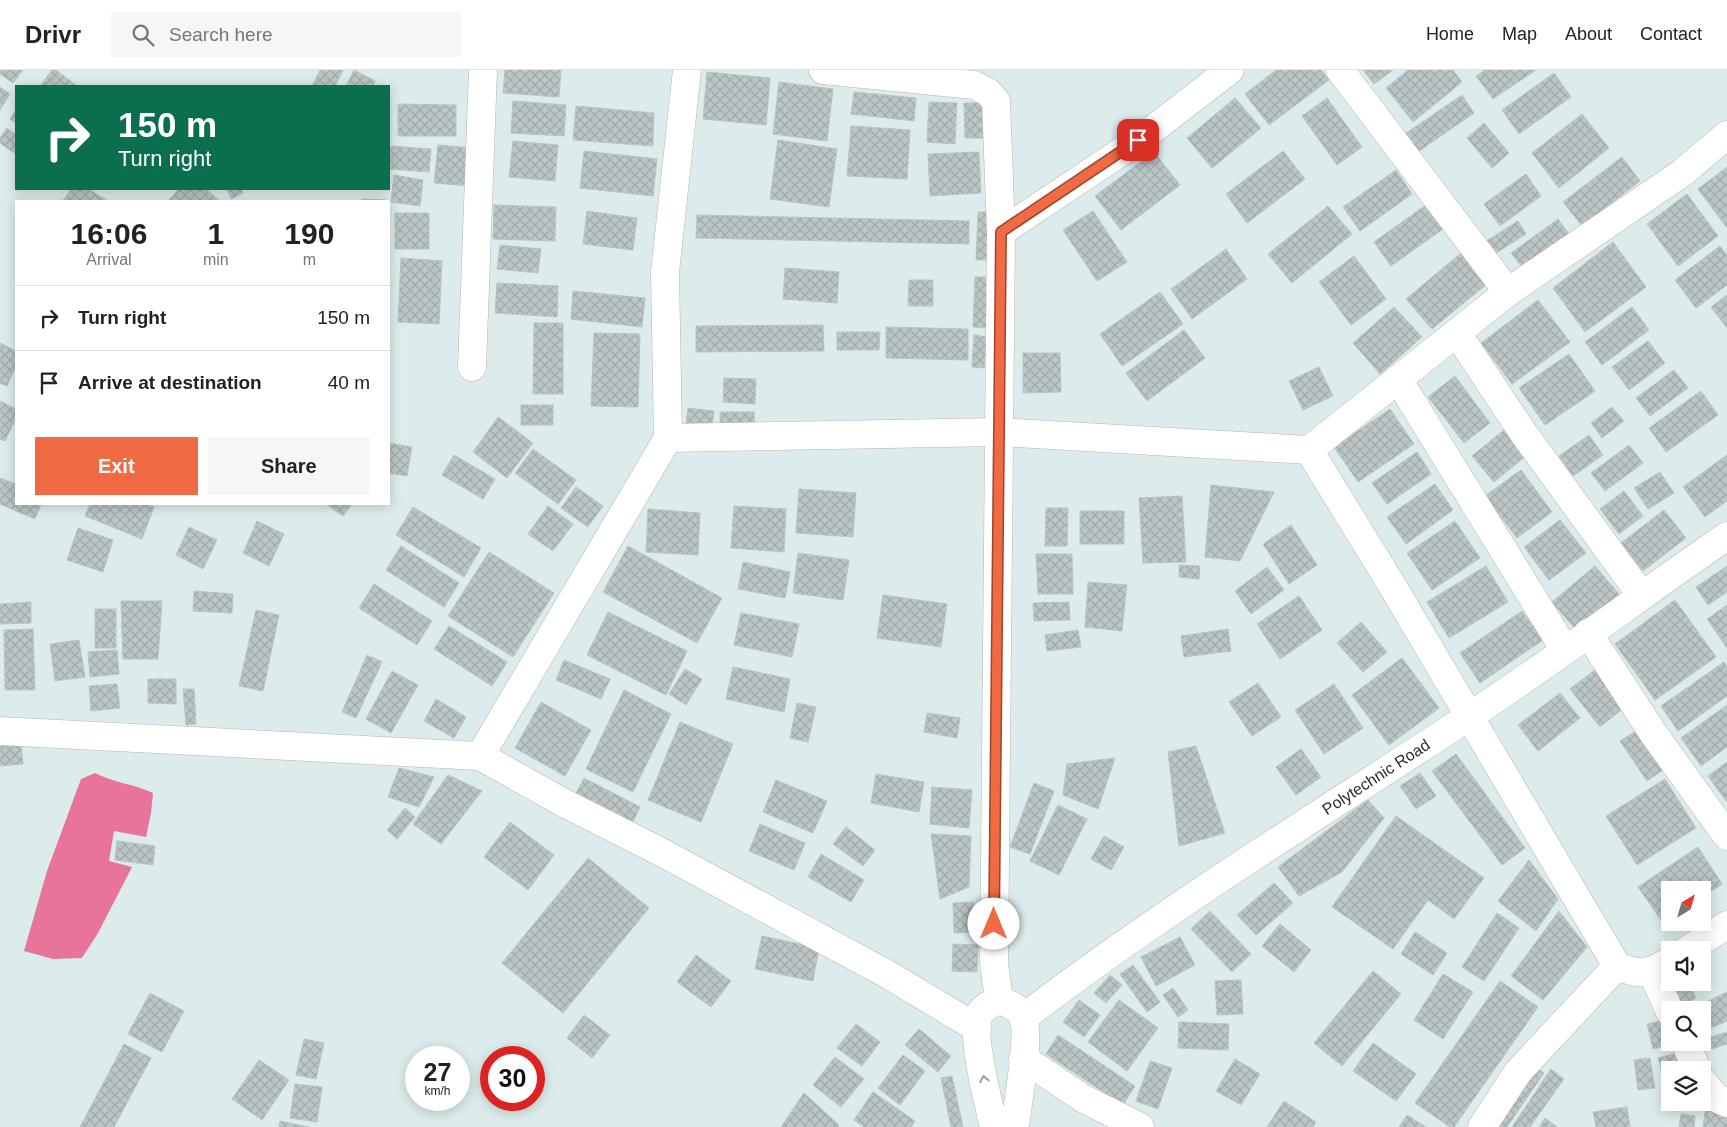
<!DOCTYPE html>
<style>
body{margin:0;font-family:Arial,sans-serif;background:#f6f6f6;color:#222;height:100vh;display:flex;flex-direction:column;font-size:19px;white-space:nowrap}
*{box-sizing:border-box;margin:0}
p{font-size:16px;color:#767676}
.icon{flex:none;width:28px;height:28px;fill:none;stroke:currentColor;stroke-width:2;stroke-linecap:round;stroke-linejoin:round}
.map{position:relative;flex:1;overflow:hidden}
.panel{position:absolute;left:15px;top:130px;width:375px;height:305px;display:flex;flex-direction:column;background:#fff;border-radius:0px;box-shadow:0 2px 12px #0003}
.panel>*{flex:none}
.top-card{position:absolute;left:15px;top:15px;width:375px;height:105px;border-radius:0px;box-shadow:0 2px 12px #0003;background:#0b6e4f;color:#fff;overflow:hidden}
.needle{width:32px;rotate:37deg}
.buttons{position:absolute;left:1661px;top:811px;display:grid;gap:10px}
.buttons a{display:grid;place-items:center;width:50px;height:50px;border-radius:0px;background:#fff;box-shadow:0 2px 12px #0003;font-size:25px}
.speed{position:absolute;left:405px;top:976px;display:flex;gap:10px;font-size:25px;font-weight:700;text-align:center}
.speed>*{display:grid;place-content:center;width:65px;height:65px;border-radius:50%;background:#fff;box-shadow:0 2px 12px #0003;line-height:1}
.speed small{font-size:12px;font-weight:400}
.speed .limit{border:8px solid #d22;background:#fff;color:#111}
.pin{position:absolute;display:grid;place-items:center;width:42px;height:42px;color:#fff;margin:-21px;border-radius:10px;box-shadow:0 2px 8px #0006}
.me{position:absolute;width:55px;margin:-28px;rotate:0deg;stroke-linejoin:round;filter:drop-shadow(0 0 4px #0008)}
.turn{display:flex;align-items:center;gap:18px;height:105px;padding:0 20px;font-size:22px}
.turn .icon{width:65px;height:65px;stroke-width:2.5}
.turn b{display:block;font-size:35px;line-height:42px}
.eta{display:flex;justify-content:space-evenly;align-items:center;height:85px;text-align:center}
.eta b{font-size:30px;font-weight:700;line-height:35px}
.button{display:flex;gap:10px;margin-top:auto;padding:10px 20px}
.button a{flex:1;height:58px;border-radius:0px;background:#f06a44;color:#fff;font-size:20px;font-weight:700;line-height:58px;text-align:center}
.button a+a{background:#f6f6f6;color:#222}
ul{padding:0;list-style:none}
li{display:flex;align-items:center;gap:15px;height:65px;padding:0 20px;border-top:1px solid #e0e0e0}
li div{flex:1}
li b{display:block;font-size:19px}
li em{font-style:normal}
header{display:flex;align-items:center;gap:30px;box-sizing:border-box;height:70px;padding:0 25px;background:#fff;border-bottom:1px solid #e0e0e0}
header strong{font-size:24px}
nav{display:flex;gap:28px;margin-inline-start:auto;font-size:18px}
.search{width:350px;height:45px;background:#f6f6f6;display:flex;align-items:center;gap:12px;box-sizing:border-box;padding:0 18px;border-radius:0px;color:#767676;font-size:19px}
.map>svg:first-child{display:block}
.water{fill:#e8749a}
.building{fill:url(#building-cross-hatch);stroke:#b6c5c6}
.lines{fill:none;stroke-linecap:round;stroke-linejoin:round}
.street-casing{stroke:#bdb3b0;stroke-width:29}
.secondary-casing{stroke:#bdb3b0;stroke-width:29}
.street{stroke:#fff;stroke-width:28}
.secondary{stroke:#fff;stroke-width:28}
.oneway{stroke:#9f9f9f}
.route-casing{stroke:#9c452c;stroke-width:12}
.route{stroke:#f06a44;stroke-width:9}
.labels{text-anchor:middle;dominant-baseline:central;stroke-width:5;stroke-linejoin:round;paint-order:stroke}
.street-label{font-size:16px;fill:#2a2a2a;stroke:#fff}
</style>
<header>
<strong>Drivr</strong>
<div class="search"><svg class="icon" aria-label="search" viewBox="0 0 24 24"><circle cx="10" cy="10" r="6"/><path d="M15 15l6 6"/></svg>Search here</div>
<nav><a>Home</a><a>Map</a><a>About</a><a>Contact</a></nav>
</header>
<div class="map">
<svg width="1727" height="1057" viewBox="0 0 1727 1057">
<defs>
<pattern id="building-cross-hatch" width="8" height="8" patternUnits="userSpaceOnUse" patternTransform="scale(1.25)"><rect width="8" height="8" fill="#bcc6c7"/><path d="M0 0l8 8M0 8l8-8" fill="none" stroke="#a2aaab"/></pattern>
</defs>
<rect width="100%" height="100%" fill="#dcebeb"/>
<!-- water -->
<path class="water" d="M95 703C114 713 134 714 153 723L151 743 146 767 114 761 109 791 132 797 98 863 82 888 53 889 24 881 47 801 81 709Z"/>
<!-- building -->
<g class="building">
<path d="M0 0H23L13 13 0 4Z"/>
<path d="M52 0H56L77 16H43L41 15Z"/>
<path d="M320 0H343L335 16H312Z"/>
<path d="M354 0 375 11 373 16H346Z"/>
<path d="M505 0H561L559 27 503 23Z"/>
<path d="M1276 0H1321L1329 10 1269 55 1245 24Z"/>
<path d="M1363 0H1393L1374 14Z"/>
<path d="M1408 0H1453L1462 12 1413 52 1386 18Z"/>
<path d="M1485 0H1536L1493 29 1476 6Z"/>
<path d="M707 2 770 8 766 55 703 49Z"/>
<path d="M1554 3 1571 27 1519 64 1502 40Z"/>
<path d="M779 12 833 19 827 71 773 64Z"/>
<path d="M0 17 10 24 0 40Z"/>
<path d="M854 22 916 28 914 51 851 44Z"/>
<path d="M1462 25 1474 43 1412 86 1399 68Z"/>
<path d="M1235 28 1261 58 1212 98 1187 68Z"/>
<path d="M1327 28 1362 77 1337 95 1302 46Z"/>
<path d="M513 31 566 35 564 66 511 63Z"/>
<path d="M929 32 957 33 955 74 927 72Z"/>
<path d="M964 33H988L989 68H965Z"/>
<path d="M398 34 456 35V66H398Z"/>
<path d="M576 36 654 43 653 76 573 70Z"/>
<path d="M16 40V53L10 49Z"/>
<path d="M1582 44 1609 78 1559 118 1532 83Z"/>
<path d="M1484 53 1509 83 1492 98 1467 68Z"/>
<path d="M851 56 910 60 907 109 847 106Z"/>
<path d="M7 58 16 65V84L0 73V68Z"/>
<path d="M778 70 837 79 829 137 770 129Z"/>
<path d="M513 71 558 75 555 111 509 107Z"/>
<path d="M438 75 473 78 469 116 434 113Z"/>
<path d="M391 76 431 79 429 102 389 99Z"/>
<path d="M584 81 657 89 653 126 580 118Z"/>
<path d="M1283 81 1305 109 1247 153 1226 124Z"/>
<path d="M979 82 981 123 930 126 928 84Z"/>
<path d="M1154 82 1180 115 1121 160 1095 126Z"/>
<path d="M1622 87 1640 111 1582 156 1563 132Z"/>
<path d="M1727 97V158L1698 119Z"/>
<path d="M1396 100 1412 124 1360 161 1343 137Z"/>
<path d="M1526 104 1541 126 1500 156 1484 134Z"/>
<path d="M394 105 423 110 420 136 391 132Z"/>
<path d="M71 119H88L108 131H63Z"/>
<path d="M179 119H206L220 131H168Z"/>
<path d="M227 119H241L243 123 231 129Z"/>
<path d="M1687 124 1718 166 1678 196 1647 154Z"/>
<path d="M362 129 387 130V131H362Z"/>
<path d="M494 135 556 137 555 171 493 169Z"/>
<path d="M1426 135 1443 159 1391 196 1374 172Z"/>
<path d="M1328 136 1352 164 1292 213 1268 184Z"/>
<path d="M587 141 637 148 633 180 583 174Z"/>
<path d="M1093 141 1127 192 1097 211 1063 160Z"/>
<path d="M978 142H988L987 190H976Z"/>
<rect x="395" y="143" width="34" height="36"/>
<path d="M697 145 969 151V174L696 168Z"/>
<path d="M1558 149 1569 164 1523 198 1511 183Z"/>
<path d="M1518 151 1526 164 1493 185 1485 172Z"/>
<path d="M1613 172 1646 217 1585 262 1553 218Z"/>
<path d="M500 175 541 179 538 203 497 199Z"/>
<path d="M1720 176 1727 185V215L1696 238 1675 210Z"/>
<path d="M1226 179 1247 209 1192 249 1171 219Z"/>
<path d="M1461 183 1487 214 1432 259 1406 229Z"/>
<path d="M1354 186 1386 229 1351 255 1319 212Z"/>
<path d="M401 188 442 191 439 254 398 252Z"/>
<path d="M785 198 839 202 837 233 783 229Z"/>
<path d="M975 207H991L988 258 973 257Z"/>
<path d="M909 210H933V236H908Z"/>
<path d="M497 213 558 216 557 247 495 243Z"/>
<path d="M573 221 645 228 642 257 571 249Z"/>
<path d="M1160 222 1183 254 1122 296 1100 264Z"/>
<path d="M1727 225V258L1711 237Z"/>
<path d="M1538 230 1570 272 1512 314 1481 273Z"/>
<path d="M1394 237 1422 267 1380 304 1353 273Z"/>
<path d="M1632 237 1649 260 1602 295 1585 272Z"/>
<path d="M534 253H563V324H533Z"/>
<path d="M823 255 824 281 696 282V256Z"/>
<path d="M886 257 968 259V290L886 288Z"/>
<path d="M1184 260 1205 288 1147 331 1126 303Z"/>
<path d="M837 262H880L879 280H837Z"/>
<path d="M594 263 640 264 638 337 591 336Z"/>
<path d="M974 265 987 267 984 298 972 297Z"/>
<path d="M1648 271 1665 293 1629 320 1612 297Z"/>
<path d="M0 273 16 281V296L7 316 0 313Z"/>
<path d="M1023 283H1060L1061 322 1023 323Z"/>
<path d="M1569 284 1595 321 1545 355 1519 318Z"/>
<path d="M1319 297 1333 326 1303 340 1289 311Z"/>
<path d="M1674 300 1688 318 1650 346 1636 328Z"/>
<path d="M1455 306 1490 353 1464 373 1428 327Z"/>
<path d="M724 308 756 309 755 334 723 332Z"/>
<path d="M1701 321 1718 345 1666 382 1649 358Z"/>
<path d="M0 331 16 339V348L5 371 0 369Z"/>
<rect x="521" y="335" width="32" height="20"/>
<path d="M1612 337 1624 351 1602 368 1591 353Z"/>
<path d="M688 338 714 341 711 365 685 362Z"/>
<path d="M1390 339 1414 374 1358 412 1334 377Z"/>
<path d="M720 342H754L755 365H720Z"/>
<path d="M498 347 533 373 507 408 473 382Z"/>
<path d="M1505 359 1527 385 1494 412 1472 386Z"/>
<path d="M1589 365 1603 385 1573 406 1559 386Z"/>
<path d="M389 373 412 377 407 406 389 403Z"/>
<path d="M1629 375 1643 393 1605 421 1591 403Z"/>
<path d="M533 379 576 410 558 434 515 403Z"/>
<path d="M1417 382 1431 404 1387 434 1372 413Z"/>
<path d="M454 385 495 409 483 429 442 405Z"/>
<path d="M1727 385V431L1705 447 1683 417Z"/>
<path d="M1521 400 1552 442 1517 468 1485 426Z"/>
<path d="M1660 402 1674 423 1648 439 1634 418Z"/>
<path d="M0 408 16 414V434H41L35 449 0 434Z"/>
<path d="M1435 414 1453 440 1406 474 1387 447Z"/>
<path d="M1211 415 1274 422 1240 491 1205 487Z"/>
<path d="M576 417 603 436 588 457 561 438Z"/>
<path d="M799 419 856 423 853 467 796 463Z"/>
<path d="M1624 421 1643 446 1619 464 1600 439Z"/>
<path d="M1182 426 1186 492 1143 493 1139 428Z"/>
<path d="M90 434H145L154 437 142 469 85 446Z"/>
<path d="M326 434H352L343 446Z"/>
<path d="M548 436 573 454 553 481 528 464Z"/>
<path d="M734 436 786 439 784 482 731 478Z"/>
<path d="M413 437 481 478 464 507 396 465Z"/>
<path d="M1046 438H1068L1067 476H1045Z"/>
<path d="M648 439 700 443 698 485 646 482Z"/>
<path d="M1664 440 1686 468 1643 501 1621 473Z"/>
<rect x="1080" y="441" width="44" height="33"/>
<path d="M1560 450 1586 483 1549 510 1524 477Z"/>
<path d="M257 451 284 464 269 496 243 483Z"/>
<path d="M1455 451 1480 488 1432 520 1407 483Z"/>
<path d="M1291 455 1317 495 1289 514 1263 474Z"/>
<path d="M189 457 217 470 203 499 176 485Z"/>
<path d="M78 458 113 470 103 502 67 490Z"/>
<path d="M401 476 459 513 444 537 386 500Z"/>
<path d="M628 476 722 528 697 573 603 522Z"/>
<path d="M489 482 554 523 513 587 448 546Z"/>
<path d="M798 483 849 490 843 530 793 523Z"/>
<path d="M1036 484H1072L1073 524H1038Z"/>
<path d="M743 492 790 502 785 528 738 519Z"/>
<path d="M1179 495 1200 496 1199 509 1179 507Z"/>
<path d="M1486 496 1508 532 1449 568 1427 532Z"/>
<path d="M1595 496 1619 524 1576 560 1552 532Z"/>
<path d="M1727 496V522L1708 535 1696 517Z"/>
<path d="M1267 497 1284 520 1251 544 1235 521Z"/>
<path d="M1088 512 1127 515 1122 561 1085 557Z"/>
<path d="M374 514 432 551 417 575 359 538Z"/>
<path d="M194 521 233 524 232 543 193 541Z"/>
<path d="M883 525 947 534 941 577 877 568Z"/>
<path d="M1299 526 1322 560 1280 589 1257 554Z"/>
<path d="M1675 530 1716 587 1655 630 1615 574Z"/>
<path d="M121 531H162L158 589H123Z"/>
<path d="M31 532V553L0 554V534Z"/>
<path d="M1069 532 1070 550 1034 551 1033 533Z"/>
<path d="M1727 535V578L1707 549Z"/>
<rect x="95" y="539" width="21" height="39"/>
<path d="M256 540 279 545 263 621 239 616Z"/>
<path d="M1522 541 1543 570 1480 613 1460 583Z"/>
<path d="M608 542 687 581 666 625 587 585Z"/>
<path d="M741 543 799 554 792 587 734 575Z"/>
<path d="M1361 552 1387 582 1363 602 1337 573Z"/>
<path d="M449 556 507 592 492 616 434 579Z"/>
<path d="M33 559 35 620H5L4 560Z"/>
<path d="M1228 559 1231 581 1184 587 1181 566Z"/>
<path d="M1078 560 1081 577 1047 581 1045 565Z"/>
<path d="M79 570 85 607 55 611 50 574Z"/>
<path d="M117 580 119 604 90 607 88 582Z"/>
<path d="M367 585 382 592 356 648 342 642Z"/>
<path d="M1402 588 1439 638 1389 675 1352 625Z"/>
<path d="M564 590 610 609 601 629 556 610Z"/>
<path d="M1724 592 1727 597V626L1678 661 1661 636Z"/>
<path d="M733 597 790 609 784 642 726 629Z"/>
<path d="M685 599 702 609 686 635 669 624Z"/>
<path d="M1596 599 1626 636 1600 657 1570 619Z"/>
<path d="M392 601 418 615 391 663 366 649Z"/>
<path d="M148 609H176V634L148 633Z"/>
<path d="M1258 613 1281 647 1252 666 1229 632Z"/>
<path d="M117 614 120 638 91 641 89 616Z"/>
<path d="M1334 614 1363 658 1324 684 1295 640Z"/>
<path d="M183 619H194L196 654 186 655Z"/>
<path d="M624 620 671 644 633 722 586 699Z"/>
<path d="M1560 623 1580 648 1538 681 1518 655Z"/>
<path d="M436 629 466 647 454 668 424 651Z"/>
<path d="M541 632 591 660 565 706 515 678Z"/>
<path d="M797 633 816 637 808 672 790 668Z"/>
<path d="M1727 635V677L1701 696 1681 668Z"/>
<path d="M927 643 960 648 957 668 924 662Z"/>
<path d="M680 652 733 674 701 752 648 730Z"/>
<path d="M1636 661 1663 700 1647 711 1620 671Z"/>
<path d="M21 674 23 694 0 696V676Z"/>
<path d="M1196 676 1225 763 1179 776 1168 682Z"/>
<path d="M1301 679 1321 707 1296 725 1276 697Z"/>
<path d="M1456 684 1525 778 1502 795 1432 701Z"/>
<path d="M1115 688 1098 739 1063 725 1067 694Z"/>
<path d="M1727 692V732L1708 706Z"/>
<path d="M399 698 434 707 419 737 388 727Z"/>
<path d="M1420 703 1436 726 1416 739 1400 716Z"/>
<path d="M876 704 924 712 919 742 871 733Z"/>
<path d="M448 705 482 721 441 774 413 754Z"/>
<path d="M584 708 640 737 633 752 576 723Z"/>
<path d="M1665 709 1696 758 1637 795 1606 746Z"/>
<path d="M776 710 827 731 813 763 763 742Z"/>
<path d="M1034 713 1054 721 1030 784 1010 777Z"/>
<path d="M932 717 972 720 969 758 930 754Z"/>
<path d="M1368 730 1384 748 1342 802 1299 826 1278 797Z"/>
<path d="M1058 735 1087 749 1059 805 1030 791Z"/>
<path d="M405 738 415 747 397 769 387 760Z"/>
<path d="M1396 746 1484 808 1454 849 1428 830 1393 879 1332 837Z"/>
<path d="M510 752 554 785 528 820 484 787Z"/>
<path d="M760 754 805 773 794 800 749 781Z"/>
<path d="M846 757 875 780 863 796 833 774Z"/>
<path d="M931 764 971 766 969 817 940 829Z"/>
<path d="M1104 766 1124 777 1111 800 1091 789Z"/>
<path d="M117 771 155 776 153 795 115 790Z"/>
<path d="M1698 777 1722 814 1702 827V820H1670V849L1663 853 1638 817Z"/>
<path d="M821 784 864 810 851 832 808 807Z"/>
<path d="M588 788 649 838 563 943 502 893Z"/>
<path d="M1529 790 1558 829 1536 861 1498 831Z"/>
<path d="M1274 813 1293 833 1256 865 1237 845Z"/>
<path d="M973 832 974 862 954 863 953 833Z"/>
<path d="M1210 841 1251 884 1232 902 1191 859Z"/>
<path d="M1559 841 1587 877 1543 930 1511 906Z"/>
<path d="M1497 843 1519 858 1484 911 1462 897Z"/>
<path d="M1280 854 1311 880 1294 902 1262 876Z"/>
<path d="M1415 862 1447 883 1433 905 1401 884Z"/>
<path d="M762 866 819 878 813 911 755 899Z"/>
<path d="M1180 867 1195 895 1156 916 1141 887Z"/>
<path d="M953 874 978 875 977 902 952 901Z"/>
<path d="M696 885 731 911 711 937 677 912Z"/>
<path d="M1133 895 1160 932 1147 942 1120 904Z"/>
<path d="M1373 901 1401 924 1342 996 1314 973Z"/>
<path d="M1443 904 1473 922 1443 969 1414 950Z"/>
<path d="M1110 905 1122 915 1106 933 1094 923Z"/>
<path d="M1241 910 1243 944 1217 945 1215 911Z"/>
<path d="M1500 911 1538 937 1454 1057H1450L1415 1033Z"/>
<path d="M1688 913 1696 928 1672 940 1664 925Z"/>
<path d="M1173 918 1188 940 1178 947 1163 925Z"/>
<path d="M1727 922V951L1702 962V940H1689Z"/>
<path d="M150 923 184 941 162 982 128 964Z"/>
<path d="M1079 930 1100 945 1084 967 1063 952Z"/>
<path d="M1119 930 1158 958 1127 1001 1088 972Z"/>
<path d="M584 945 610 965 592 988 567 968Z"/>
<path d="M1665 950 1671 975 1653 979 1647 954Z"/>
<path d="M1179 952 1229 954 1228 980 1178 978Z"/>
<path d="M856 954 880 972 862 996 837 978Z"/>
<path d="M919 959 951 986 938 1002 905 975Z"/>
<path d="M1727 962V974L1693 985 1694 972H1702V970Z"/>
<path d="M1058 965 1135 1016 1123 1035 1046 984Z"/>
<path d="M304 969 324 973 316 1009 296 1005Z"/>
<path d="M1373 973 1416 1004 1396 1031 1353 1001Z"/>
<path d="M124 974 151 988 114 1057H80Z"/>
<path d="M1681 982 1686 1000H1670V1012L1665 1014 1658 988Z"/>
<path d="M903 985 925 1001 900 1035 878 1018Z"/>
<path d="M835 987 864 1009 841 1037 813 1015Z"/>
<path d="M1650 988 1655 1018 1638 1020 1634 990Z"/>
<path d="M1235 989 1260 1004 1241 1035 1216 1021Z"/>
<path d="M259 990 289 1010 262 1050 232 1029Z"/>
<path d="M1150 991 1172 998 1158 1039 1136 1031Z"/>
<path d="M1531 994 1544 1003 1507 1057H1488Z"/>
<path d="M1551 999 1564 1009 1530 1057H1512Z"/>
<path d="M952 1006 963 1057H951L941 1008Z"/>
<path d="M295 1014 322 1017 317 1052 290 1048Z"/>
<path d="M873 1022 915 1051 911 1057H864L854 1050Z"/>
<path d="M804 1023 839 1055 838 1057H781Z"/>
<path d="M1284 1031 1316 1052 1313 1057H1267Z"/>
<path d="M1671 1032H1698V1035L1674 1041Z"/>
<path d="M1706 1034 1727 1037V1057H1703Z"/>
<path d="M1627 1037 1630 1057H1596L1593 1042Z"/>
<path d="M1681 1044 1695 1046 1694 1057H1679Z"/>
<path d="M1407 1045 1426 1057H1399Z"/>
<path d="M1545 1048 1557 1057H1539Z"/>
<path d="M280 1051 309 1057H279Z"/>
</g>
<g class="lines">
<defs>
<g id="street">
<path d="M823 0 974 15 988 22 996 31 1001 162 994 893 999 930"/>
<path d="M1340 0 1508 222"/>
<path d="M1001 162 1139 70 1230 0"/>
<path d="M1457 263 1524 364 1642 526"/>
<path d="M472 297 483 0"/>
<path d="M1398 309 1565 580"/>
<path d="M668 368 998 362 1309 380 1390 512 1617 896C1641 906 1648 904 1670 891"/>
<path d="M1309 380 1508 222 1682 103 1727 65"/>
<path d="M1588 563 1653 663 1727 766"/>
<path d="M0 661 480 686 564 733 661 782 887 904 977 958"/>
<path d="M480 686 668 368 665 202 687 0"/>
<path d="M1687 880 1727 855"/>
<path d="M1652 902 1670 942"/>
<path d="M1685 972 1697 1000"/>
<path d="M1023 988 1084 1029 1140 1057"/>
<path d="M1702 1011 1716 1028 1727 1033"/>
<path d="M1482 1057 1518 1002 1617 896"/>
</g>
<g id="secondary">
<path d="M1023 948C1165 839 1318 746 1467 648 1555 590 1640 526 1727 466"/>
<path d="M994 1057C989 1035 969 961 980 943 985 936 991 934 999 930 1009 934 1019 937 1023 948 1031 965 1017 1035 1015 1057"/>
</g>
</defs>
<!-- street casing -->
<use href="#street" class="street-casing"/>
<!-- secondary casing -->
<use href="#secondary" class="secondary-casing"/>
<!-- street -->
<use href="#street" class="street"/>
<!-- secondary -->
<use href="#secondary" class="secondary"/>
</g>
<!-- one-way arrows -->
<defs><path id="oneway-chevron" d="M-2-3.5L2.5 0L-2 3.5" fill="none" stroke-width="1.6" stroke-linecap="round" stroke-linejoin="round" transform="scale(1.25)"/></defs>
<use class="oneway" href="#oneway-chevron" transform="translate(984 1009) rotate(-101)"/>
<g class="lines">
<defs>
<path id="route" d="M994 854 1001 162 1138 70"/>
</defs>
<!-- route casing -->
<use href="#route" class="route-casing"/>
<!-- route -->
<use href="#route" class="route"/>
</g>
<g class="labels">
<!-- street labels -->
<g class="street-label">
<text transform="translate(1376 707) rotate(-33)">Polytechnic Road</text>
</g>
</g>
</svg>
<div class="buttons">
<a><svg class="needle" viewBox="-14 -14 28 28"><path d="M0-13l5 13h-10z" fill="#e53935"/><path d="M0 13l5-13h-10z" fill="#767676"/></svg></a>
<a><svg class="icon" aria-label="sound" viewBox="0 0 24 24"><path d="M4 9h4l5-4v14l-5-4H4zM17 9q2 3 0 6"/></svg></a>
<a><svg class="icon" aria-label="search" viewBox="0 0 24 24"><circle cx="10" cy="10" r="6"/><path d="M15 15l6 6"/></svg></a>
<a><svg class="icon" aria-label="layers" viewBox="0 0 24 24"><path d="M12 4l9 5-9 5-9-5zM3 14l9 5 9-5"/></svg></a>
</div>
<div class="speed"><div>27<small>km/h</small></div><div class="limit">30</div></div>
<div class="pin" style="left:1138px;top:70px;background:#d93025"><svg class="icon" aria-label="arrive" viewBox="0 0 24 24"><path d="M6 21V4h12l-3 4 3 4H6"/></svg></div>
<svg class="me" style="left:994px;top:854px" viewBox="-20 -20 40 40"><circle r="19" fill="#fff"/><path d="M0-13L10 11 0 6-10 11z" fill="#f06a44"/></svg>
<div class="top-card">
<div class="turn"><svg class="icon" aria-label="right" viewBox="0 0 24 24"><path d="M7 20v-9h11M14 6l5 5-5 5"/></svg><div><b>150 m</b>Turn right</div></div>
</div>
<section class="panel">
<div class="eta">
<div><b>16:06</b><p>Arrival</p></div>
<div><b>1</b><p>min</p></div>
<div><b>190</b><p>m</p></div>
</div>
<ul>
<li><svg class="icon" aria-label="right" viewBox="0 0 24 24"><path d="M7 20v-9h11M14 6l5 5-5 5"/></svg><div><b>Turn right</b></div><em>150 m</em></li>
<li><svg class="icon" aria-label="arrive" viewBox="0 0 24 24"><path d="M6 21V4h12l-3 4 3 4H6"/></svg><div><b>Arrive at destination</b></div><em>40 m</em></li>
</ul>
<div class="button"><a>Exit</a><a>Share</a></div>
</section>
</div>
